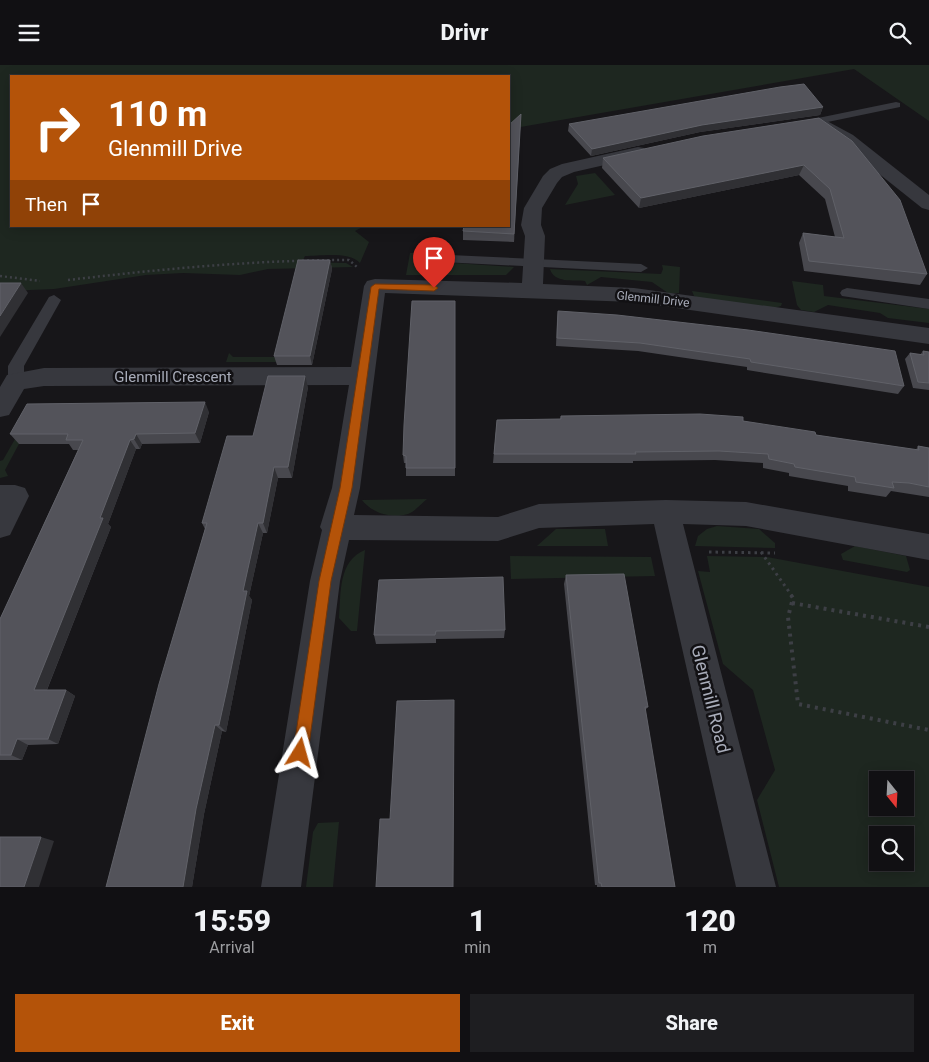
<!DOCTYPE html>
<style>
body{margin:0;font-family:Roboto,sans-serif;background:#1e1e21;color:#f1f3f6;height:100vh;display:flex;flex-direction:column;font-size:19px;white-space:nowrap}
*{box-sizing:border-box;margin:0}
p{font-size:16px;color:#9c9da0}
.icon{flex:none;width:28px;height:28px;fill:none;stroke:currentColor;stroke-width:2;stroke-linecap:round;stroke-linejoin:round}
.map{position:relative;height:822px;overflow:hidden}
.drawer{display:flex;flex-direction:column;background:#111013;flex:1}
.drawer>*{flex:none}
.banner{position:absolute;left:10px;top:10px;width:500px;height:152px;border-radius:0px;box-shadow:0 2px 12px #0003,0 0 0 1px #303033;background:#b45309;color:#fff;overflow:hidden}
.needle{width:32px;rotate:162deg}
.controls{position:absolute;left:869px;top:706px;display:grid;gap:10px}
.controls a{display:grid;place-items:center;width:45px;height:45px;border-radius:0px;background:#111013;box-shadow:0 2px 12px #0003,0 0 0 1px #303033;font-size:25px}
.pin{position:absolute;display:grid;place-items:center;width:42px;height:42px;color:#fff;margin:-51px -21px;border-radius:50% 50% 50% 0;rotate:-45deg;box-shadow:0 0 5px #0007}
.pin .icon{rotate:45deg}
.me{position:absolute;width:55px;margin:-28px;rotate:8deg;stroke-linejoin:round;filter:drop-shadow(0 0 4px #0008)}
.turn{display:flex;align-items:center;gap:18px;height:105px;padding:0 15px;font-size:22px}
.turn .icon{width:65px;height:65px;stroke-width:2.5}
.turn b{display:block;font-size:35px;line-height:42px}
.then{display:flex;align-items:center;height:48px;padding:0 15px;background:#0003;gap:10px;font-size:19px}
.eta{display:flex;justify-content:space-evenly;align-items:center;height:85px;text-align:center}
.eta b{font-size:30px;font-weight:800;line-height:35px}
.button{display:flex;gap:10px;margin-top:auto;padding:10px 15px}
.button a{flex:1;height:58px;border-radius:0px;background:#b45309;color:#fff;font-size:20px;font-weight:800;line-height:58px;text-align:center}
.button a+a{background:#1e1e21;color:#f1f3f6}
header{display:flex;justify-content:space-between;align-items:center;height:65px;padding:0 15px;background:#111013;font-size:22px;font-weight:800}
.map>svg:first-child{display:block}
.green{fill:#1e2720;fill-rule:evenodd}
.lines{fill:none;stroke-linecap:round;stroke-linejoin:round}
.path-far2{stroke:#3d3f45;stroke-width:2.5;stroke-dasharray:2 3;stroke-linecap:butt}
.path-far1{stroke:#3d3f45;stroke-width:3;stroke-dasharray:2.5 4;stroke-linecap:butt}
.path{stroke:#3d3f45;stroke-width:4;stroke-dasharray:3 5;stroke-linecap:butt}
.service{fill:#37383e;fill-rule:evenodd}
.minor{fill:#37383e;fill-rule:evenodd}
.wall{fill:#48484e}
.shaded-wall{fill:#303034}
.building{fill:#53535a;stroke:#606168}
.route{fill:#b45309;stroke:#753606}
.labels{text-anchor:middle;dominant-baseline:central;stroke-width:5;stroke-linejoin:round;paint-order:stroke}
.far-street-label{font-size:12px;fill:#a8acb9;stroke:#121114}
.street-label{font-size:15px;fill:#a8acb9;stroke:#121114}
.near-street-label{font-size:18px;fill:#a8acb9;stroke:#121114}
</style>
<header><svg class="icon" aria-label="menu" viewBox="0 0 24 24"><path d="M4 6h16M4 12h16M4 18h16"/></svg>Drivr<svg class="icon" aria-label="search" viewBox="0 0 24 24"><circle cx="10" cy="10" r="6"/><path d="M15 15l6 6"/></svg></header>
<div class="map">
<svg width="929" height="822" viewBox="0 0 929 822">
<rect width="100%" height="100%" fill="#171619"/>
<!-- green -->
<g class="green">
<path d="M0 0H929V56L854 4 509 64V11H11V161H364L355 166 369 177 360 198C349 186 320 191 305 191L302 197 346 198 353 202 268 204 240 210 183 208 146 210 54 224 7 226 0 224Z"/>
<path d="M595 108 615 130 565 140 578 119 576 111Z"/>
<path d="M410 188H424L420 194 423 196 514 202 506 210H406Z"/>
<path d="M662 200 680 202 679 228H668L652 217 601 212 587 220 585 216C573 215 554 218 550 204L661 209 663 204Z"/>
<path d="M792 216 823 220 824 231 929 244V258L888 253 880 248 828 240 814 247 801 245 797 240Z"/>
<path d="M692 226 782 238 781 241 774 243 700 234 694 231Z"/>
<path d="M229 288 233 292H277V297H226Z"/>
<path d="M30 348 35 349 5 405 8 411 0 413V396L3 395Z"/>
<path d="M427 434C421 439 414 447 408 449 391 454 372 448 362 435Z"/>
<path d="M717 461 759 464 775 478V483L695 481 698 471 707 464Z"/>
<path d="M556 464H605L608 481H537Z"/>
<path d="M855 481 906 491 910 505 907 507 843 495 841 489Z"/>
<path d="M365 485 357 566H351L339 553C341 528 338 496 365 485Z"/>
<path d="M510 491 651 492 655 511 511 514Z"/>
<path d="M707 491 767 492 929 522V822H779L757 735 775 705 753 625 723 599 698 506 710 507ZM878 715H905V742H878ZM878 770H905V798H878Z"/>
<path d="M339 757 333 822H306L313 767 318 758Z"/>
</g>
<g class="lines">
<!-- path-far2 -->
<g class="path-far2">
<path d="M0 211 40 216"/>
<path d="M68 215C162 204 255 195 349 195L357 202"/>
</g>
<!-- path-far1 -->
<g class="path-far1">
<path d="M709 487 775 488"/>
<path d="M761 487 792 531"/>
</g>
<!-- path -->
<g class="path">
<path d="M791 530 793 533 788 552 798 639 929 665"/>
<path d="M792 538 929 562"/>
</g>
<!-- service -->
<g class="service">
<path d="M896 37 900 38V42L818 59 813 56 818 53Z"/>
<path d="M428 189 641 199 648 203 641 207 423 196 421 193 423 190Z"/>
<path d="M847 223 929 234V244L842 231 840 228 842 225Z"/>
<path d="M54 230 61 235 24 301V316L22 320H10L8 316V301L49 232Z"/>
</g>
<!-- minor -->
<g class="minor">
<path d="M827 56 853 70 929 130V145L922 143 819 61 821 58Z"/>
<path d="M638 82 644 83 647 87 644 91 574 107 562 112 557 118 542 143 541 160 545 171 543 219 634 223 929 263V279L634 237 385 228 360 423 354 450 498 452 539 439 666 435 746 437 929 469V495L746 461 683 459 776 822H736L654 459 539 463 498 476 349 475 340 516 301 822H261L310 516 322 465 320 462 332 423 349 320 44 321 24 324 9 350 0 352V322L7 310 44 303 351 302 364 221 367 216 375 214 522 218 525 171 521 160 524 143 543 111 550 104 562 99Z"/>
<path d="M0 420H15L25 423 29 431 10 470 0 473Z"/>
</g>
</g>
<!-- wall -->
<g class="wall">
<path d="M823 42 820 50 700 67 591 91 568 66 569 59Z"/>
<path d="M521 49 514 177 463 175V166Z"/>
<path d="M819 53 927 209 920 220 804 206 799 178 803 168 835 172 825 134 799 110 639 143 602 103 603 93Z"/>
<path d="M330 195 332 204 312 300H277L274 291Z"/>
<path d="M455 236V411H406V398H404L403 390Z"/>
<path d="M558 246 904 321 898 329 747 305V302L638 286 556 281 557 254Z"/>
<path d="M923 286 929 287V325L913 323 905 294 910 288 920 290Z"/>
<path d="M308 322 292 413H278L267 468H263L249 531 252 535 226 667 222 666 204 749 192 822H106L205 464 202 458 253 371Z"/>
<path d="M209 347 200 378 142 379 140 384H136L108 459 111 462 47 625H66L75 631 58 679 28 680 22 695H0V554L78 385H73L69 379H19L10 369Z"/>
<path d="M561 351 743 356 816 370 916 385 918 381 929 383V432L891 426 886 432 848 426V421L789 411V408L763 403V398L715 395 633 396V398H493L497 355 560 354Z"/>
<path d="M566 510 648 642 645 645 675 822H597V820H595L564 519Z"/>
<path d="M379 515 505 565 504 573 436 574V578L376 579 374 570Z"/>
</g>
<!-- shaded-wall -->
<g class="shaded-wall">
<path d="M823 42 820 50 700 67 591 91 592 84 702 60Z"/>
<path d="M804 100 799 110 639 143 641 133Z"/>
<path d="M330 195 332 204 312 300 310 291Z"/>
<path d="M21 218 28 228 0 272V251Z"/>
<path d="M305 311 308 322 292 413 288 402Z"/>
<path d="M205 337 209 347 200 378 195 368Z"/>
<path d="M136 369 142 379 140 384 134 374Z"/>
<path d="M130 375 136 384 108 459 111 462 44 632 34 625Z"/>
<path d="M274 402 278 413 267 468 263 458Z"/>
<path d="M258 458 263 468 249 531 252 535 226 667 219 660 243 526Z"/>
<path d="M66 625 75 631 58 679 48 674Z"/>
<path d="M215 660 222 666 204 749 192 822H183L196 744Z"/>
<path d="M17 674 28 680 22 695 11 690Z"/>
<path d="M41 772 54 776 39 822H24Z"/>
</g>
<!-- building -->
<g class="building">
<path d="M804 19 823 42 702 60 592 84 569 59 780 22Z"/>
<path d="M521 49 514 169 463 166 464 161H509V60Z"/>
<path d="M819 53 852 76 900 135 927 209 809 196 803 168 844 173 830 124 804 100 641 133 603 93 703 71Z"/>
<path d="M298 195H330L310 291H274Z"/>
<path d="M0 218H21L0 251Z"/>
<path d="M412 236H455V403H406V391L403 390 404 360Z"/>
<path d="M558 246 617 250 748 265 895 286 904 321 751 297 750 294 640 278 557 273Z"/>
<path d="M923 286 929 287V318L918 317 910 288 924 290Z"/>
<path d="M268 311H305L288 402H274L263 458H258L243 526H247L228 619 219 660H215L196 744 183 822H106L159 619 207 458H202L227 371H253Z"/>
<path d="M205 337 195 368 136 369 134 374 130 375 100 453H103L34 625H66L48 674H17L11 690H0V554L83 375H66L68 369H10L27 339Z"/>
<path d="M700 349 743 352V356L815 367 816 370 919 385 918 381 929 383V422L909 418 892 417 894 423 856 417 855 412 795 402 794 399 769 394 768 389 719 386 635 387 636 389H494L497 355 561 354V351Z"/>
<path d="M624 509 648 642H645L675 822H602L601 818H599L566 510Z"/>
<path d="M503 512 505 565 436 566 435 570H374L379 515Z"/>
<path d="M454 635 453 822H376L380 754H390L397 636Z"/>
<path d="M0 772H41L24 822H0Z"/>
</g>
<!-- route -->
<path class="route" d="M375 219 434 220 438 223 434 226 379 224 352 423 331 516 308 688 306 693 300 695 295 693 293 688 319 516 340 423 371 222Z"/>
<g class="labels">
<!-- far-street labels -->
<g class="far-street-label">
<text transform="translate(653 234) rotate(6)">Glenmill Drive</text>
</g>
<!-- street labels -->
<g class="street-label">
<text x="173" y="312">Glenmill Crescent</text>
</g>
<!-- near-street labels -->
<g class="near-street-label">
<text transform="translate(711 634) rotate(76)">Glenmill Road</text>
</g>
</g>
</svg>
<div class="controls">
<a><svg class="needle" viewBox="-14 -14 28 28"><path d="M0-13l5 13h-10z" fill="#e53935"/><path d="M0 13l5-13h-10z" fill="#9c9da0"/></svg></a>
<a><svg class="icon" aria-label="search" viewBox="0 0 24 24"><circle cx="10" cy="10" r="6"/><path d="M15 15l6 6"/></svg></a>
</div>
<div class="pin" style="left:434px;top:223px;background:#d93025"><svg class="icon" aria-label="arrive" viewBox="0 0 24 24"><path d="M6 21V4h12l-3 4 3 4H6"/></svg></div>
<svg class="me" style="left:300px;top:688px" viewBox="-20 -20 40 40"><path d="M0-17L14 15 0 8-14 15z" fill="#b45309" stroke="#fff" stroke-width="4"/></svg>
<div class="banner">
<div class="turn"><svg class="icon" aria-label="right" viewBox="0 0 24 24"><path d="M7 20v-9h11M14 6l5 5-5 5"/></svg><div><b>110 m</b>Glenmill Drive</div></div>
<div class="then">Then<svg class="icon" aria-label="arrive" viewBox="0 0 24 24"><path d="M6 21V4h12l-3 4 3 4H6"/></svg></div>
</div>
</div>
<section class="drawer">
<div class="eta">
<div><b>15:59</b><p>Arrival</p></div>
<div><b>1</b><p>min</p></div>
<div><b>120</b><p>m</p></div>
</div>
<div class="button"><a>Exit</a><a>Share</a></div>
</section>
